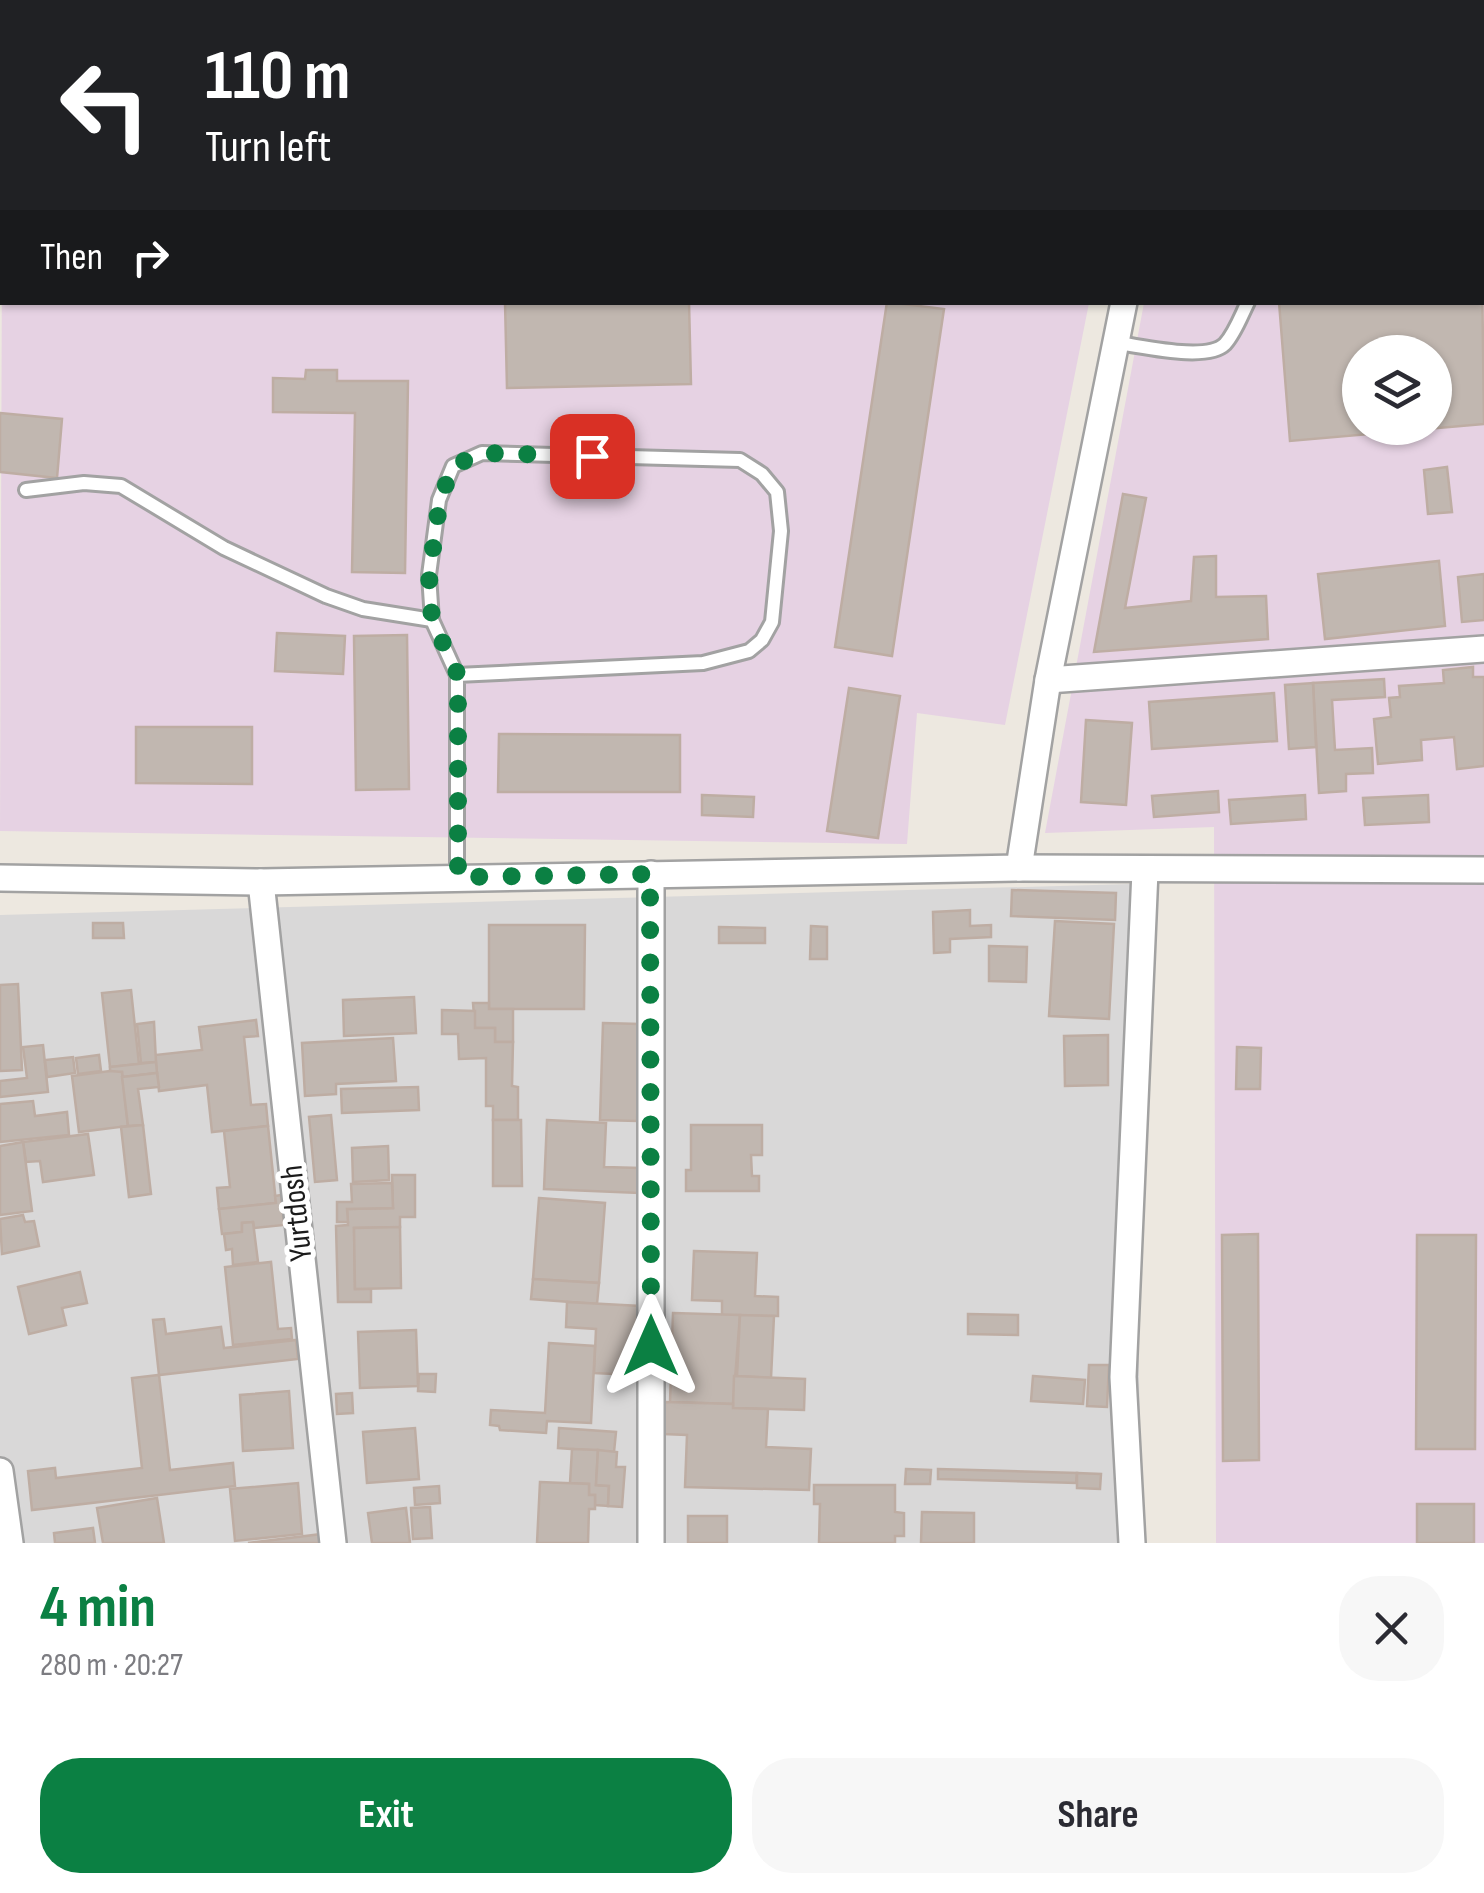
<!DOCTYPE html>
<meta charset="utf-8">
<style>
body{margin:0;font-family:"Sofia Sans Condensed",sans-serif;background:#f7f7f7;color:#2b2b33;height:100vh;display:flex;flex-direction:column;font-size:38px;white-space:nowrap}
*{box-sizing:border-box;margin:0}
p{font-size:32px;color:#7c7c81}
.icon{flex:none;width:55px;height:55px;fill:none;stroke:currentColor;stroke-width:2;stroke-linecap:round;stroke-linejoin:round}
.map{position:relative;height:1543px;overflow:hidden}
.sheet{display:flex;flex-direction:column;background:#fff;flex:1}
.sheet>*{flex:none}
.top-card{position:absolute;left:0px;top:0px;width:1485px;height:305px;box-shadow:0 2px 8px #0004;background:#202124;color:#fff;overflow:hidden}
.buttons{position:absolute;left:1342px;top:335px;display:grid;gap:20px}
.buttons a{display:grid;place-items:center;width:110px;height:110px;border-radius:50%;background:#fff;box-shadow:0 2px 8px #0004;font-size:50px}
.pin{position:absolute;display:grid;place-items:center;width:85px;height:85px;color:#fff;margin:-42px;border-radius:20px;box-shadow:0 5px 15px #0006}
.me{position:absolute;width:110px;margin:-55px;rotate:0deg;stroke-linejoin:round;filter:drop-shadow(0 0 8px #0008)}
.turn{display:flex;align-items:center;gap:35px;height:210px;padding:0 40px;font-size:45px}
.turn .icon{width:130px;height:130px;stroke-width:2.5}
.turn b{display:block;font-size:70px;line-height:85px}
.then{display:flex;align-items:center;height:95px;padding:0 40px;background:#0003;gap:20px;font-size:38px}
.round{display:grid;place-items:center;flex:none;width:105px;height:105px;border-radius:40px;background:#f7f7f7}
.overview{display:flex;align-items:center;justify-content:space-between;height:170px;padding:0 40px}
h1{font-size:60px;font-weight:700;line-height:75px;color:#0b8043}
.primary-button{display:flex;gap:20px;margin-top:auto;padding:20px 40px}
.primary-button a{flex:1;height:115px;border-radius:40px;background:#0b8043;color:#fff;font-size:40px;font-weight:700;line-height:115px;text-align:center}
.primary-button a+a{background:#f7f7f7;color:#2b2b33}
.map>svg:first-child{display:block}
.residential{fill:#d9d8d8}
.industrial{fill:#e6d2e3;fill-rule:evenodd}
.building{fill:#c1b7b0;stroke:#beada3;stroke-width:2.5;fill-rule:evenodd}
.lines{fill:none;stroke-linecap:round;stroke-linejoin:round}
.lane-casing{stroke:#a2a2a2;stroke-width:18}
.street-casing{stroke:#a2a2a2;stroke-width:30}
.highway-casing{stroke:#d42468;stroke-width:50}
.lane{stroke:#fff;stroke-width:12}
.street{stroke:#fff;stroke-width:25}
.highway{stroke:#e5869c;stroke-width:45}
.route{stroke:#0b8043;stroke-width:18;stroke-dasharray:0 32.4}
.labels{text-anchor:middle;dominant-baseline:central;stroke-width:10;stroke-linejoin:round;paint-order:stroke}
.street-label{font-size:32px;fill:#1b1b1b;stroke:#fff}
</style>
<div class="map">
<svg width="1484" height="1543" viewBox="0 0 1484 1543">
<rect width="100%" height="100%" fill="#ede8e0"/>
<!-- residential -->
<path class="residential" d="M1130 884 1142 1543H0V915Z"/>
<!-- industrial -->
<g class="industrial">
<path d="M158 0H1149L156 2Z"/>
<path d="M1200 0H1484V1543H1216L1214 827 1045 833 1144 303 1482 302V2H1199ZM1360 352H1435V428H1360Z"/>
<path d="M2 246V302L1089 303 1005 725 917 713 907 844 0 831Z"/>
</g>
<!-- building -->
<g class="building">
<path d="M1482 270 1484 424 1290 441 1279 302H1482ZM1360 352H1435V428H1360Z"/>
<path d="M505 302H689L691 384 507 388Z"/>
<path d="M887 302 944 309 892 656 835 647Z"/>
<path d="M306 370H337V381H408L405 573 352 572 355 413 273 412V378L305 379Z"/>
<path d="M0 413 62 419 57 478 0 472Z"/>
<path d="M1447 467 1452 512 1428 514 1424 470Z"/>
<path d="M1123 494 1146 498 1125 608 1191 601 1194 557 1216 556V597L1266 596 1268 639 1094 652Z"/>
<path d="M1439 561 1445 626 1325 639 1318 574Z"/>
<path d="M1484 574V620L1462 622 1458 577Z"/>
<path d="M277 633 345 636 343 674 275 671Z"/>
<path d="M407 635 409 789 356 790 354 636Z"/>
<path d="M1473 667V677H1484V766L1457 769 1454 737 1421 740 1422 760 1378 764 1374 719 1391 717 1389 698 1400 697 1399 686 1444 683 1443 670Z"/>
<path d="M1384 679 1385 697 1332 700 1335 750 1372 748 1373 773 1346 774V791L1319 793 1313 683Z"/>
<path d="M1313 683 1316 747 1289 749 1285 685Z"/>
<path d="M849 688 900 696 878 838 827 831Z"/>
<path d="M1274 693 1277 741 1152 749 1149 702Z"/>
<path d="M1086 720 1132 723 1126 805 1081 802Z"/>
<path d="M136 727H252V784L136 783Z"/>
<path d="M499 734 680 735V792H498Z"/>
<path d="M1218 791 1219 812 1154 817 1152 796Z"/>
<path d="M702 795 754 797 753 817 702 815Z"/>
<path d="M1305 795 1306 819 1231 824 1229 800Z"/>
<path d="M1428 795 1429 822 1365 825 1363 798Z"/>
<path d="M1012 890 1116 893 1115 920 1011 916Z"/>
<path d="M970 910V926L991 925V937L950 939V952L934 953 933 912Z"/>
<path d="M1055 921 1114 924 1109 1019 1049 1016Z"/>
<path d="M93 923H123L124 938H93Z"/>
<path d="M489 925H585L584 1009H489Z"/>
<path d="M811 926 827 927V959H810Z"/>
<path d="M719 927 765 928V943H719Z"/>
<path d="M989 946 1027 947 1026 982 989 981Z"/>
<path d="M18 984 22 1070 0 1071V985Z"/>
<path d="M131 990 139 1064 110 1067 102 993Z"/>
<path d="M414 997 416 1033 344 1036 343 1000Z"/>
<path d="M473 1003H489V1009H513V1042H495V1028H475Z"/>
<path d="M442 1010 475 1011V1028H495V1042H513L512 1086 518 1087V1120H493V1106H486V1058L459 1059 458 1034H442Z"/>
<path d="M256 1020 258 1036 244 1037 251 1105 266 1104 268 1126 212 1132 207 1085 159 1091 155 1055 202 1050 199 1027Z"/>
<path d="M154 1022 156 1062 141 1063 137 1024Z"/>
<path d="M603 1023 640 1024 637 1121 600 1120Z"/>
<path d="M1108 1035V1085L1065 1086 1064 1036Z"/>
<path d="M393 1038 396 1081 336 1084V1094L305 1096 302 1043Z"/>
<path d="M43 1045 48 1092 0 1097V1081L27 1078 23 1047Z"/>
<path d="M1237 1047 1261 1048 1260 1089H1236Z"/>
<path d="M99 1055 101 1071 78 1074 76 1058Z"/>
<path d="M73 1057 75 1073 47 1077 45 1060Z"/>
<path d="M156 1062 157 1073 122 1077V1072L110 1073V1067Z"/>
<path d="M110 1071 122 1072 128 1126 79 1132 72 1076Z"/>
<path d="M157 1073 159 1087 138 1089 143 1125 128 1126 122 1077Z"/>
<path d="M418 1087 419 1110 342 1113 341 1089Z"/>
<path d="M33 1101 35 1116 67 1112 69 1135 0 1142V1104Z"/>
<path d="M331 1115 337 1180 315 1182 309 1117Z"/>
<path d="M493 1120H521L522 1186H493Z"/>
<path d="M547 1120 606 1123 604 1167 640 1168 639 1193 544 1189Z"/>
<path d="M143 1125 151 1194 129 1197 121 1127Z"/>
<path d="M691 1125H762V1155H751L752 1176H759V1191H686V1170H691Z"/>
<path d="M268 1126 276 1203 219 1209 217 1188 230 1187 224 1131Z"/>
<path d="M88 1134 94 1175 43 1182 40 1161 26 1162 23 1142Z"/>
<path d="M23 1142 32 1211 0 1215V1146Z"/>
<path d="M388 1146 389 1180 353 1182 352 1148Z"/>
<path d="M392 1175H415V1217H400V1227L354 1228 355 1289H371V1302H338L336 1226 348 1225 347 1209 393 1208Z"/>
<path d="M392 1183 393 1208 347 1209 348 1222H337V1202H352L351 1184Z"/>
<path d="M281 1195 284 1225 254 1228 253 1222 242 1223V1232L222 1234 219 1209 276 1203 275 1196Z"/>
<path d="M539 1198 605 1203 599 1283 533 1279Z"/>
<path d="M23 1215 25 1222 34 1221 39 1246 2 1254 0 1219Z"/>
<path d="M253 1222 258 1262 233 1265 232 1249 226 1250 224 1234 242 1232V1223Z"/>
<path d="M400 1227 401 1288 355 1289 354 1228Z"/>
<path d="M1258 1234 1259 1460 1223 1461 1222 1235Z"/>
<path d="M1417 1235H1476L1475 1449H1416Z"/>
<path d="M694 1251 757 1253 755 1296 778 1297V1316L722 1315V1301L692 1300Z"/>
<path d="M271 1262 278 1329 291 1328 292 1339 233 1345 225 1267Z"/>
<path d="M80 1272 87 1303 62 1308 66 1325 29 1334 18 1287Z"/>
<path d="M533 1279 599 1283 597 1304 531 1299Z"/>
<path d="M567 1302 640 1306 636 1375 594 1373 596 1329 566 1327Z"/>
<path d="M673 1313 740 1315 733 1404 670 1402Z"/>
<path d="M968 1314 1018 1315V1335L968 1334Z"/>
<path d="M740 1315 774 1316 771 1378 737 1376Z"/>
<path d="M164 1319 166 1334 221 1327 224 1348 296 1340 298 1359 159 1375 153 1320Z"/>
<path d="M416 1330 418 1386 360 1388 358 1332Z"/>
<path d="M549 1343 595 1346 591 1423 547 1421 546 1433 500 1430 499 1426 490 1425 491 1410 545 1413Z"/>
<path d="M1089 1365H1109L1107 1407 1087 1406Z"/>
<path d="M419 1374H436L435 1392 418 1391Z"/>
<path d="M159 1375 170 1470 233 1463 235 1486 32 1510 28 1471 55 1468 56 1478 142 1468 132 1378Z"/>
<path d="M734 1376 805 1379 804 1410 733 1408Z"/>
<path d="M1033 1376 1085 1380 1083 1404 1031 1401Z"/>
<path d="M289 1391 293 1448 243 1451 240 1395Z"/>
<path d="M352 1393 353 1413 337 1414 336 1394Z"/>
<path d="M665 1402 733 1404V1408L768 1409 766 1447 811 1449 809 1490 685 1487 687 1435 664 1434Z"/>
<path d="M415 1428 419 1479 367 1483 363 1432Z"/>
<path d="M559 1428 616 1432 614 1452 558 1448Z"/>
<path d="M572 1449 598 1450 596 1485 609 1486 608 1506 595 1505V1495H589V1484L570 1483Z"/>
<path d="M598 1450 617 1452 616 1467H625L622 1507 608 1506 609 1486 596 1485Z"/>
<path d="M906 1469 931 1470 930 1484H905Z"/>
<path d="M938 1469 1077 1473 1076 1483 938 1479Z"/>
<path d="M1077 1473 1101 1474 1100 1489 1077 1488Z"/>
<path d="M540 1482 589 1484V1495H595V1509H589L588 1543H537Z"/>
<path d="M298 1483 302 1534 235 1541 230 1489Z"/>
<path d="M814 1485H895V1512L904 1513V1536H895V1543H819L820 1504H814Z"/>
<path d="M439 1486 440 1503 415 1505 414 1488Z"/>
<path d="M157 1498 164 1543H103L97 1508Z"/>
<rect x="1417" y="1504" width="57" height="39"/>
<path d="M430 1507 432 1538 413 1539 411 1508Z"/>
<path d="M406 1508 410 1543H372L368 1513Z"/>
<path d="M922 1512 974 1513V1543H921Z"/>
<rect x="688" y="1516" width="39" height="27"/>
<path d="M93 1528 95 1543H55L54 1533Z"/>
<path d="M322 1534 323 1543H248Z"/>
</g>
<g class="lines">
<defs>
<g id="lane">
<path d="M1482 253H1484"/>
<path d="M1117 343C1142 346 1207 362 1225 344 1235 333 1241 316 1248 302"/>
<path d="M26 490 84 483 121 486 224 548 326 596 363 609 432 620"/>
<path d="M457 675 703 663 749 651 762 640 772 622 781 531 777 492 762 474 740 460 482 453 453 466 439 500 429 575 432 620 457 675V877"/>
</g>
<g id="street">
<path d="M1183 2V0"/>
<path d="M1048 680 1484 649"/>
<path d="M1019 868 1484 870"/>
<path d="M651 874V1543"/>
<path d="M0 878 261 882 1019 868 1048 680 1124 302"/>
<path d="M261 882 333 1543"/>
<path d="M0 1471 10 1543"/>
<path d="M1132 1543 1123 1377 1145 871"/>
</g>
<g id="highway">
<path d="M85 2 86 0"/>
<path d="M0 139 2 134"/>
</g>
</defs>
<!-- lane casing -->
<use href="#lane" class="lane-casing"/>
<!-- street casing -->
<use href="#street" class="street-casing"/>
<!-- highway casing -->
<use href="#highway" class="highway-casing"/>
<!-- lane -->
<use href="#lane" class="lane"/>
<!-- street -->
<use href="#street" class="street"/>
<!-- highway -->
<use href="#highway" class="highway"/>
</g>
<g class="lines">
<!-- route -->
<path class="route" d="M592 456 482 453 453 466 440 500 429 576 432 620 458 675V877L650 874 651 1346"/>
</g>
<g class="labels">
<!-- street labels -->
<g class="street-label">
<text transform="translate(297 1213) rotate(-96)">Yurtdosh</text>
</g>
</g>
</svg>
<div class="buttons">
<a><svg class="icon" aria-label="layers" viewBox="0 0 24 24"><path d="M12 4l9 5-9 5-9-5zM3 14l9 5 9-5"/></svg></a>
</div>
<div class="pin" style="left:592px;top:456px;background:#d93025"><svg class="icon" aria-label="arrive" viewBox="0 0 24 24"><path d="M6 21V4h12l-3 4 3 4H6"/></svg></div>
<svg class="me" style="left:651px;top:1346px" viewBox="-20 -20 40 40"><path d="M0-17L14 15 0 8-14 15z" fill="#0b8043" stroke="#fff" stroke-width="4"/></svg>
<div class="top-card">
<div class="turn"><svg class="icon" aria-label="left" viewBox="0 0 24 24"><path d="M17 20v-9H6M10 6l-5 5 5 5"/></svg><div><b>110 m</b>Turn left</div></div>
<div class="then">Then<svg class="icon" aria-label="right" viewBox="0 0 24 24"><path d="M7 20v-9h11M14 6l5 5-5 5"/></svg></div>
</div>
</div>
<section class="sheet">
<div class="overview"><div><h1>4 min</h1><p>280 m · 20:27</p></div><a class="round"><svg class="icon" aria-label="close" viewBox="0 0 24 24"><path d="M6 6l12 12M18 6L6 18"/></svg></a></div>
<div class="primary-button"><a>Exit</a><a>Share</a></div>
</section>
